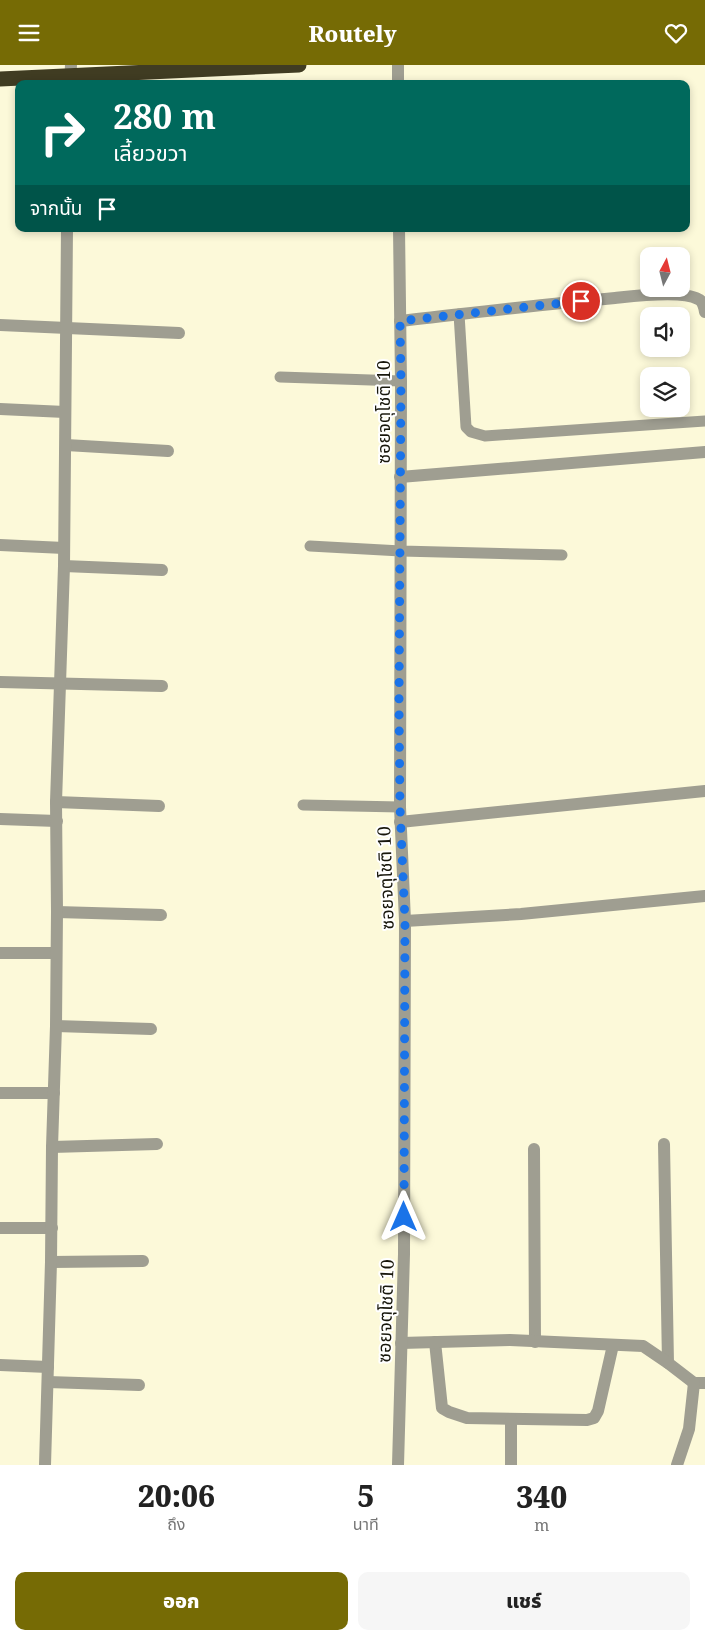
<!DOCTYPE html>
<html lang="th">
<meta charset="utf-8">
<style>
body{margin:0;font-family:"Noto Serif","Noto Sans Thai",serif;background:#f6f6f6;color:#222;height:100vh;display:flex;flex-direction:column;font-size:19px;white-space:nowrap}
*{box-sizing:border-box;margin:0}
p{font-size:16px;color:#767676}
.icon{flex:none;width:28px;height:28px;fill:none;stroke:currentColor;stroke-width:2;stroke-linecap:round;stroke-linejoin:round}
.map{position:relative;height:1400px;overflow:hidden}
.panel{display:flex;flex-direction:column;background:#fff;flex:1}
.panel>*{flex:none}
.banner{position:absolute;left:15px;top:15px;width:675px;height:152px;border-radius:10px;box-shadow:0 2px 8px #0003;background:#00695c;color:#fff;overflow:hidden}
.needle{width:32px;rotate:7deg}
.buttons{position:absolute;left:640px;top:182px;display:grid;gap:10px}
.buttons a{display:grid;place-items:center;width:50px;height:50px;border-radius:10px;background:#fff;box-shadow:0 2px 8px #0003;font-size:25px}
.pin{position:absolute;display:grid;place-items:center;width:42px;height:42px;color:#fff;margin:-21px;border:2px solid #fff;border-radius:50%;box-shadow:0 1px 5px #0007}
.me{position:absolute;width:55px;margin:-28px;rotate:0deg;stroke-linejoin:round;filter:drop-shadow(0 0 4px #0008)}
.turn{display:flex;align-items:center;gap:18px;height:105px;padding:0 15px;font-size:22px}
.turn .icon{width:65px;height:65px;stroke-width:2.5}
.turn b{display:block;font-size:35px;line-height:42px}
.then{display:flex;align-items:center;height:48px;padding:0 15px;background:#0003;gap:10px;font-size:19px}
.eta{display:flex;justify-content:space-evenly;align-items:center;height:85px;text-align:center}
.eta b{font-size:30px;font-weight:800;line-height:35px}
.primary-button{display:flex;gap:10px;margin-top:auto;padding:10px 15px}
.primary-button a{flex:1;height:58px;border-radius:10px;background:#766b05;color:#fff;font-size:20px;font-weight:800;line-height:58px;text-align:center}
.primary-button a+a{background:#f6f6f6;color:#222}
header{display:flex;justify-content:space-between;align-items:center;height:65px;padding:0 15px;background:#766b05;color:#fff;font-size:22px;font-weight:800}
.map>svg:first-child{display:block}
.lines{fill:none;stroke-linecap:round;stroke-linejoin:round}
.service{stroke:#9f9e91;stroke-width:11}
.minor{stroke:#9f9e91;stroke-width:12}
.motorway-bridge{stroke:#403c22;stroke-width:15}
.route{stroke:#1a73e8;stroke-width:9;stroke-dasharray:0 16.2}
.labels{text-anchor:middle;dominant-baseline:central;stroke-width:4;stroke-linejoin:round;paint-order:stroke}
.street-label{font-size:18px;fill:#18170c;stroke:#fff}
</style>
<header><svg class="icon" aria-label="menu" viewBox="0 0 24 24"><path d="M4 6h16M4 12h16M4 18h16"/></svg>Routely<svg class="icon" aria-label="heart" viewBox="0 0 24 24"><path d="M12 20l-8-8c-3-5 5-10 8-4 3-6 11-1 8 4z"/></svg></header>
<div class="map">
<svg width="705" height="1400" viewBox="0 0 705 1400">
<rect width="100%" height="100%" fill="#fcf9d9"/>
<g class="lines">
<!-- service -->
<g class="service">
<path d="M459 249 466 362 471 367 485 371 705 356"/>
<path d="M280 312 401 316"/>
<path d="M310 481 401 486 562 490"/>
<path d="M303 740 400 742"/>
</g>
<!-- minor -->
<g class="minor">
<path d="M398 0V19"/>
<path d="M70 19 71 0"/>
<path d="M400 256C472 248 543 239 615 233 634 231 682 225 698 234 703 236 704 241 705 247"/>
<path d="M0 260 179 268"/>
<path d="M0 344 65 347"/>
<path d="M66 380 168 386"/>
<path d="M400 412 705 387"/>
<path d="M0 480 64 483"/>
<path d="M64 501 162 505"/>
<path d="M0 617 162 621"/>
<path d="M56 737 159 741"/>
<path d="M0 754 57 756"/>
<path d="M400 757 705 726"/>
<path d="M57 847 161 850"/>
<path d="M405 856 521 849 705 831"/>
<path d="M0 888H56"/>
<path d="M56 961 151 964"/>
<path d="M0 1028H54"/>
<path d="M664 1079 668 1298"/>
<path d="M52 1082 157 1079"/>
<path d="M534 1084 535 1277"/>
<path d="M0 1163H52"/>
<path d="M51 1197 143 1196"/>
<path d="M435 1277 442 1343 449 1347 467 1353 587 1355 594 1353 598 1346 613 1280"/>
<path d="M401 1278 510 1275 643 1281 668 1298 694 1318H705"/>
<path d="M0 1300 48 1302"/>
<path d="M48 1317 139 1320"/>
<path d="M45 1400 51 1197 52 1082 56 961 57 847 56 737 64 501 67 164"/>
<path d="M398 1400 404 1189 405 856 400 742 401 316 399 164"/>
<path d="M511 1400V1354"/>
<path d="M677 1400 689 1364 694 1318"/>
</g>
<!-- motorway-bridge -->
<path class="motorway-bridge" d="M0 14 299 0"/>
</g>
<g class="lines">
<!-- route -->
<path class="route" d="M404 1152 405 856 400 742 399 640 401 316 400 256 581 236"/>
</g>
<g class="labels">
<!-- street labels -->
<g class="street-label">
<text transform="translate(383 347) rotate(-90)">ซอยจตุโชติ 10</text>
<text transform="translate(385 813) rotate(-92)">ซอยจตุโชติ 10</text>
<text transform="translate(385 1246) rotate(-88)">ซอยจตุโชติ 10</text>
</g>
</g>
</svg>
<div class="buttons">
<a><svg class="needle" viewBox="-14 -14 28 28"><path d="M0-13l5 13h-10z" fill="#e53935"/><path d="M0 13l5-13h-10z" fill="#767676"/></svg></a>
<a><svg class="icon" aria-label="sound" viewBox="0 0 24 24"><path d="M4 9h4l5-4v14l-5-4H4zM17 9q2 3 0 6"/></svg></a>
<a><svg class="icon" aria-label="layers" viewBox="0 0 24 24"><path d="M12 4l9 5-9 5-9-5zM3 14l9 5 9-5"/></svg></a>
</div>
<div class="pin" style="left:581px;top:236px;background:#d93025"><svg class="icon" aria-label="arrive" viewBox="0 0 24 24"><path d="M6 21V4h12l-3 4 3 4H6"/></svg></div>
<svg class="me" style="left:404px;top:1152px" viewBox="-20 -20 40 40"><path d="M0-17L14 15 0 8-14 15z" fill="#1a73e8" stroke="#fff" stroke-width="4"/></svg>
<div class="banner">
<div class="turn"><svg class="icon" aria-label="right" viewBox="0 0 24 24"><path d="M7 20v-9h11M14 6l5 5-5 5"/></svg><div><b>280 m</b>เลี้ยวขวา</div></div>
<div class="then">จากนั้น<svg class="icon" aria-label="arrive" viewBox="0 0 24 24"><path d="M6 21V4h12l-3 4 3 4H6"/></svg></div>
</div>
</div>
<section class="panel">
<div class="eta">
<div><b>20:06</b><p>ถึง</p></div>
<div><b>5</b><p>นาที</p></div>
<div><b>340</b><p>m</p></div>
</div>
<div class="primary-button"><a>ออก</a><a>แชร์</a></div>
</section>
